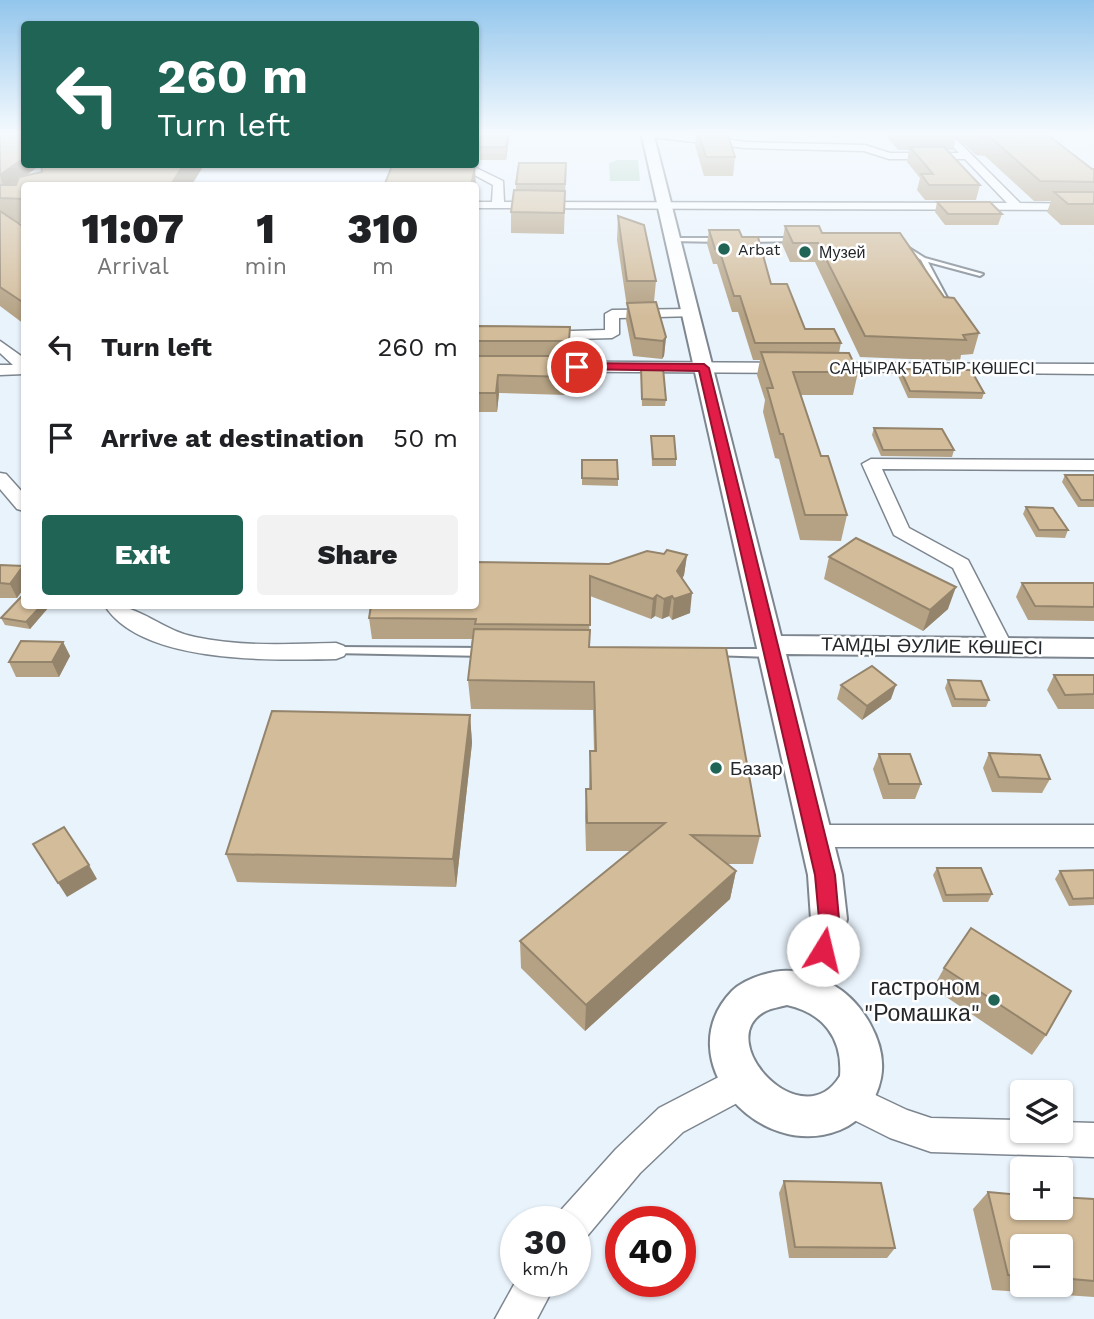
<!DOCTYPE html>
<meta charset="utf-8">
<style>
body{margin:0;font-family:"Work Sans",sans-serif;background:#f2f2f2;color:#202124;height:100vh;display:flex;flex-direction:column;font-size:26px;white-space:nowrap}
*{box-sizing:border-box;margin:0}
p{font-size:23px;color:#757577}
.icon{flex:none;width:38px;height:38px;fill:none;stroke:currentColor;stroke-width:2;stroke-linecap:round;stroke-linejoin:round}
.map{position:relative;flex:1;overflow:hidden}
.side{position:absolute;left:21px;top:182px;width:458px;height:427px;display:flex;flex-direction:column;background:#fff;border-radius:7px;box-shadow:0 2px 5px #0004}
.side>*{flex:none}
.guide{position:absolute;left:21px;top:21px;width:458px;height:147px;border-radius:7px;box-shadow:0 2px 5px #0004;background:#1f6455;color:#fff;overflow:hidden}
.controls{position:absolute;left:1010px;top:1080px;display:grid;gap:14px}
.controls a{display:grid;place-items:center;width:63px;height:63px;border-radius:7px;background:#fff;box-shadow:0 2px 5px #0004;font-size:35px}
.speed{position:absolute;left:500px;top:1206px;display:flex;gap:14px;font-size:35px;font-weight:700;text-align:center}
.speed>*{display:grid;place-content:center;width:91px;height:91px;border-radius:50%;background:#fff;box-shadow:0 2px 5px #0004;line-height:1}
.speed small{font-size:18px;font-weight:400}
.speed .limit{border:10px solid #d22;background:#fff;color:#111}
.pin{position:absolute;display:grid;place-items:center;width:60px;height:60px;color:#fff;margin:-30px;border:4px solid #fff;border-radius:50%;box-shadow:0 2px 7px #0007}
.me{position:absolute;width:77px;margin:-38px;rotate:9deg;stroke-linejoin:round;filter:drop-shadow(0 0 5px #0008)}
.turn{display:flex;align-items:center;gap:24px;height:147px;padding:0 21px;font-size:32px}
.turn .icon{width:91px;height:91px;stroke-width:2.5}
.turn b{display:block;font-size:49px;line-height:60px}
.eta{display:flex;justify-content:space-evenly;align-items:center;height:119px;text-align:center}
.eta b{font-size:42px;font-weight:800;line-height:49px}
.primary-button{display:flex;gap:14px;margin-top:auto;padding:14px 21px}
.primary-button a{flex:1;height:80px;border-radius:7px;background:#1f6455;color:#fff;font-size:28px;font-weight:800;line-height:80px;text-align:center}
.primary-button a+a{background:#f2f2f2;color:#202124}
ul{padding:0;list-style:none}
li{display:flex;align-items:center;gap:21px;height:91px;padding:0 21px}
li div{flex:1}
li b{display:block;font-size:26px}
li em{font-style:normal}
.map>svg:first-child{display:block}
.green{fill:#afd3be}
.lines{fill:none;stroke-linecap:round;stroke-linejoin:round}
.service-casing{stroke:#7d868f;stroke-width:4}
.minor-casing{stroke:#7d868f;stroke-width:3}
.tertiary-casing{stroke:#7d868f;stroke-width:4}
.service{fill:#fff;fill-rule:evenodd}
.minor{fill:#fff;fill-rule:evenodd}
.tertiary{fill:#fff;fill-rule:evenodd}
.wall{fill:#b5a284;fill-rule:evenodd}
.shaded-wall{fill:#94846c}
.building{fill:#d3bc9a;stroke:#94846c;stroke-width:2}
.route{fill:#e11d48;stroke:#92132f;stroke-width:2}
.poi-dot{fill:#1f6455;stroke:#fff;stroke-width:2.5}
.labels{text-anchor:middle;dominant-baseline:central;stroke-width:5;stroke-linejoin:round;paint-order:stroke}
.far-poi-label{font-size:16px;fill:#24282b;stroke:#fff;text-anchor:start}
.far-street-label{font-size:16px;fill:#24282b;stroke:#fff}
.street-label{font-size:19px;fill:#24282b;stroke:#fff}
.poi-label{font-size:19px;fill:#24282b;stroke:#fff;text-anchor:start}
.near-poi-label{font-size:23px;fill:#24282b;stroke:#fff;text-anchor:end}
</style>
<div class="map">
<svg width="1094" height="1319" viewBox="0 0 1094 1319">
<rect width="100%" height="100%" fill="#e9f3fc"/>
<!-- green -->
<path class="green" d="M618 160H638L640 181H610L609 163Z"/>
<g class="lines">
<defs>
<g id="service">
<path d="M672 238H722L725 240 722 242 670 241 669 240Z"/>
<path d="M796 238 799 240 798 241 745 242 742 240 745 238Z"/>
<path d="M897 243H901L925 258 983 274 980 276 928 262 953 309 948 310 921 260 897 245Z"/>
<path d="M336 647 486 648 491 652 486 656 332 653 331 651 332 649Z"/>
<path d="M715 649H772L777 653 772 657 711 655 710 653 711 651Z"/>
</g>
<g id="minor">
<path d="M939 132H949L1020 203 1094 204V210L476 208V202H492L493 185 454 164H468L503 181 504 202 1007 203 965 159H889L864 151 745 148 643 136 648 133 702 135 745 142 865 145 890 153H959Z"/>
<path d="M691 309 698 313 696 316 619 318V334L612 338 540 340 533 336 540 332 605 330V314L612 310Z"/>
<path d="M0 341 24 358V374L0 375V365H13L0 353Z"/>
<path d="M476 361 790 363 798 368 790 373 476 371Z"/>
<path d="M828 363 1094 364V374L823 371V365Z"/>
<path d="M871 459 1094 460V470L882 469 909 528 968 560 1013 647 1010 652H994L953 568 894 535 862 464Z"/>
<path d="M0 473 6 474 24 494V511L17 509 0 489Z"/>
<path d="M105 606C139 603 160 630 195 637 241 647 289 644 336 643L344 646 347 651 344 656 336 659C275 660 143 665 105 606Z"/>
<path d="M816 825H1094V847H816L806 844 802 836 806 828Z"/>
<path d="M742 1065 754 1070 759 1082 754 1094 683 1132 640 1173 588 1235 576 1240V1222H557L562 1209 616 1149 659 1108Z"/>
<path d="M850 1083 907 1110 931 1118 1022 1120V1130H1060V1122L1094 1123V1157L931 1152 890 1138 838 1112 833 1100 838 1088Z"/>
<path d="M516 1281H557L537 1319H495Z"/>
</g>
<path id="tertiary" d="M641 132H653L781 636 1094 639V657L786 654 842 875 847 919 831 984C861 999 888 1043 881 1078 876 1102 863 1120 840 1130 758 1163 667 1058 732 991 745 978 779 967 797 972L811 919 808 875ZM787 1005C823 1013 843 1038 840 1076 802 1139 710 1039 766 1011 772 1008 780 1007 787 1005Z"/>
</defs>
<!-- service casing -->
<use href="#service" class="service-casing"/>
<!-- minor casing -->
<use href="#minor" class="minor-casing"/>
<!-- tertiary casing -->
<use href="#tertiary" class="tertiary-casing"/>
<!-- service -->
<use href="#service" class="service"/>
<!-- minor -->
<use href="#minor" class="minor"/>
<!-- tertiary -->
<use href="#tertiary" class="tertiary"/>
</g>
<!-- wall -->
<g class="wall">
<path d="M0 132 41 164 26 176 85 164H202L203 167 24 186V223H18L24 227V324L0 306Z"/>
<path d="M482 132H510L506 160H480L479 147Z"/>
<path d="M693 132H727L735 157 733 176H704L695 145 696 132Z"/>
<path d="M883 132H1044L1092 169H1094V225H1061L1047 212 1051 201H1034L985 156 976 155 956 137 953 150H947L980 185 976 200H925L917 190 920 178 907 162 909 150H898Z"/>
<path d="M566 163 564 234 511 233V212L516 190V184Z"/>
<path d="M937 202 1002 214 998 225H945L935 212Z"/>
<path d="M618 216 656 281 654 302 666 337 664 356 662 359 633 356 626 320 627 307 617 240Z"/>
<path d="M785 226 822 233 944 297 979 333 973 354 961 355 960 361 860 357 815 262H790L782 244Z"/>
<path d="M709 230 742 237 771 284 805 329 841 343 839 353 858 372 853 395H801L821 456 847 515 841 541 800 540 779 459 775 458 763 412 765 400 757 375 760 360H753L738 312H732L717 264H713L707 244Z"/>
<path d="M476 326 570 327 566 395 499 393 497 412H476Z"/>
<path d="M641 368 666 400 665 406H642Z"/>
<path d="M900 369 984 393 982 399 908 398 898 376Z"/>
<path d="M874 428 954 450 952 457 881 456 872 435Z"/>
<path d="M651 436 676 459V466H652Z"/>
<path d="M582 460 618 479V486L582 485Z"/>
<path d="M1065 475H1094V507H1078L1062 482Z"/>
<path d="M1026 507 1068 530 1065 538 1036 537 1023 514Z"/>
<path d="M664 554 687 555 684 575 682 579 690 613 672 620 669 616 662 619 655 616 651 619 590 596 589 647 760 836 753 864H727L736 871 730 899 585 1031 521 968 520 941 630 851H586L585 817 586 789H589L590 751H594L593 710 471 709 468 680 472 639H372L369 618 476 606 609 564Z"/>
<path d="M829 557 948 609 923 631 824 579Z"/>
<path d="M0 565 23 566 24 568V588L17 598H0Z"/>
<path d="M1022 583H1094V621L1028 620 1016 597Z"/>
<path d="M24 606H47L48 608 30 629 5 625 1 618Z"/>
<path d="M63 642 70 656 59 677H16L9 662Z"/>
<path d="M1054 675H1094V709H1058L1047 690Z"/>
<path d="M948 680 989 700 986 707H952L945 688Z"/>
<path d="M841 685 891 699 862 720 837 699Z"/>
<path d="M470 715 472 743 456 887 237 882 226 854Z"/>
<path d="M989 753 1050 779 1042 793 992 792 983 768Z"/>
<path d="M879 754 921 784 915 799H883L873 769Z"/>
<path d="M937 868 992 894 988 902H943L933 875Z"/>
<path d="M1094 870V905L1069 906 1055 879 1060 871Z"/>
<path d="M944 968 1046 1035 1032 1055 933 988Z"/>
<path d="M784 1181 895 1248 887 1258H789L779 1193Z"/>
<path d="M988 1192 1094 1199V1297L992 1290 973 1209ZM1022 1246H1060V1284H1022Z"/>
</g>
<!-- shaded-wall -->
<g class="shaded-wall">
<path d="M508 132H510V133L506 160V147Z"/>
<path d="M24 158V164H41L5 191 0 175Z"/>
<path d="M184 164H202L203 167 191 186H170Z"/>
<path d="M475 167 476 186H471Z"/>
<path d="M666 337 664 356 662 359 663 341Z"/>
<path d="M568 356V374L566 395V377Z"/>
<path d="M498 375 499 393 497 412 496 393Z"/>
<path d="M687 555 684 575 675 592 677 571Z"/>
<path d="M23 566 24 568V588L17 598 10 584Z"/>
<path d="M956 587 948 609 923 631 930 610Z"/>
<path d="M692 593 690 613 672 620 674 599Z"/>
<path d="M657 595 655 616 651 619 653 599Z"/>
<path d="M672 596 669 616 662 619 664 599Z"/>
<path d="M41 606H47L48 608 30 629 26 622Z"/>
<path d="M63 642 70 656 59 677 52 662Z"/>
<path d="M896 685 891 699 862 720 867 706Z"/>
<path d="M470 715 472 743 456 887 453 859Z"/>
<path d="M89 865 97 879 67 897 58 883Z"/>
<path d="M736 871 730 899 585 1031 586 1005Z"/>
</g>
<!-- building -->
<g class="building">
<path d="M0 132H24V158L0 175Z"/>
<path d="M482 132H508L506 147H479Z"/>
<path d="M698 132H727L735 157H706Z"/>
<path d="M975 132H1044L1092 169H1094V182L1040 181 990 137H981Z"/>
<path d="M910 147H944L980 185H929L921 174H933Z"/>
<path d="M519 163H566L565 184H516Z"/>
<path d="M41 164H75L83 166 85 164H184L170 186H24V199L0 198V185H16L19 177 42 172Z"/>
<path d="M399 164H431L430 167H475L471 186H384L392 166H398Z"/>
<path d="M514 190 565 191 564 213 511 212Z"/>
<path d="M1054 192H1094V204H1068Z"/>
<path d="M937 202H990L1002 214H948Z"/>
<path d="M0 211 24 227V303L0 287Z"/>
<path d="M618 216 644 225 656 281H627Z"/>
<path d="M785 226H819L822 233H900L944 297 954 298 979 333 963 335 966 340 865 336 818 243H793Z"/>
<path d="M709 230H739L742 237H758L771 284H787L805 329H834L841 343H755L740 296H734L719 249H715Z"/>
<path d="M656 302 666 337 663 341 635 338 627 303Z"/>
<path d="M476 326 570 327 569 341H476Z"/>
<path d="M761 352 849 353 858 372H793L821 456H828L847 515H805L783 434H780L767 388H773Z"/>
<path d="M476 356H568L566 377 498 375 496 393H476Z"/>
<path d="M641 368H663L666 400 642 399Z"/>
<path d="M900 369 971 370 984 393 910 391Z"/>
<path d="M874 428 942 429 954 450H883Z"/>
<path d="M651 436H674L676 459H653Z"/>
<path d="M582 460H617L618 479 582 478Z"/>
<path d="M1065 475H1094V500H1081Z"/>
<path d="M1026 507 1053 508 1068 530H1039Z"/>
<path d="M856 538 956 587 930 610 829 557Z"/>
<path d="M667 550 687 555 677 571 692 593 674 599 672 596 664 599 657 595 653 599 590 576V625L475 624 476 619 369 618 371 606H476V562L609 564 647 551 664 554Z"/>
<path d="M0 565 23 566 10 584 0 583Z"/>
<path d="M1022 583H1094V607L1035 606Z"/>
<path d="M21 597 24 598V606H41L26 622 1 618Z"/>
<path d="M474 629 590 630 589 647 726 648 760 836 691 835 736 871 586 1005 520 941 665 823H587L586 789H591L590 751H596L594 682 468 680Z"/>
<path d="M21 641 63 642 52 662H9Z"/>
<path d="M872 666 896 685 867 706 841 685Z"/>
<path d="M1054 675H1094V694L1065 695Z"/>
<path d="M948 680 981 681 989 700 955 699Z"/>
<path d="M272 711 470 715 453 859 226 854Z"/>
<path d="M989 753 1040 755 1050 779 999 777Z"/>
<path d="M879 754H910L921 784H889Z"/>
<path d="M64 827 89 865 58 883 33 844Z"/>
<path d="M937 868H981L992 894 946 895Z"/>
<path d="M1094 870V898L1073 899 1060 871Z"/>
<path d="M971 928 1071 991 1046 1035 944 968Z"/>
<path d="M784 1181 881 1183 895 1248 795 1247Z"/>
<path d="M988 1192 1022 1195V1208H1060V1197L1094 1199V1281L1060 1278V1246H1022V1276L1008 1275Z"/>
</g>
<!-- sky -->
<linearGradient id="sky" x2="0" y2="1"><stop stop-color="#93c6ec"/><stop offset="0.42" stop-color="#f5fafe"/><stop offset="1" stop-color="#f5fafe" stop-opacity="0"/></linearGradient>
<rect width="1094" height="317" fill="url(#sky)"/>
<!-- route -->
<path class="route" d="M577 363 704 364 709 368 835 875 839 919 831 957 823 960 816 957 813 950 819 919 815 875 699 371 573 369 572 367Z"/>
<!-- markers -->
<g class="poi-dot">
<circle cx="724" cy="249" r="7"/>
<circle cx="805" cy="252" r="7"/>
<circle cx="716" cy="768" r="7"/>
<circle cx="994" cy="1000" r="7"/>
</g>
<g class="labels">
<!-- far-poi labels -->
<g class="far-poi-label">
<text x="738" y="249">Arbat</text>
<text x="819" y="252">Музей</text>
</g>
<!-- far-street labels -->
<g class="far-street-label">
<text x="932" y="368">САҢЫРАК БАТЫР КӨШЕСІ</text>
</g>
<!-- street labels -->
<g class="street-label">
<text transform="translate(932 646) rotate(1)">ТАМДЫ ӘУЛИЕ КӨШЕСІ</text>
</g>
<!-- poi labels -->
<g class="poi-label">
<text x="730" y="768">Базар</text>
</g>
<!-- near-poi labels -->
<g class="near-poi-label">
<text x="980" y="987">гастроном<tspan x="980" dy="26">"Ромашка"</tspan></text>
</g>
</g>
</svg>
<div class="controls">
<a><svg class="icon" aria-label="layers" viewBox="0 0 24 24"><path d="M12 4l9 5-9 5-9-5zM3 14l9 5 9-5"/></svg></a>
<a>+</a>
<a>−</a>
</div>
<div class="speed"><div>30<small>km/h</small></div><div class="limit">40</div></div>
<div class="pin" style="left:577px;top:367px;background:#d93025"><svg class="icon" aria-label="arrive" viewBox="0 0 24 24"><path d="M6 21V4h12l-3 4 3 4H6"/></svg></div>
<svg class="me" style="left:823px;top:950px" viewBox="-20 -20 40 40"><circle r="19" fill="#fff"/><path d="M0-13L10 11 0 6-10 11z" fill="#e11d48"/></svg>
<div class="guide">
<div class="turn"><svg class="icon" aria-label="left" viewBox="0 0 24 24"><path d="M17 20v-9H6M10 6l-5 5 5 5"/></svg><div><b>260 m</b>Turn left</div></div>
</div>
<section class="side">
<div class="eta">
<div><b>11:07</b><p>Arrival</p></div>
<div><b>1</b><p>min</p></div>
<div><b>310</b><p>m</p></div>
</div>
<ul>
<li><svg class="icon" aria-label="left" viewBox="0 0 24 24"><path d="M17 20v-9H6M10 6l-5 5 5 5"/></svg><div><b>Turn left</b></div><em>260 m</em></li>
<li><svg class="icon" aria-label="arrive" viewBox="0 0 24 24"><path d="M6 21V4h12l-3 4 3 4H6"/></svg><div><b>Arrive at destination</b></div><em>50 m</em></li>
</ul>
<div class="primary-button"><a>Exit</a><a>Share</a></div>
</section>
</div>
